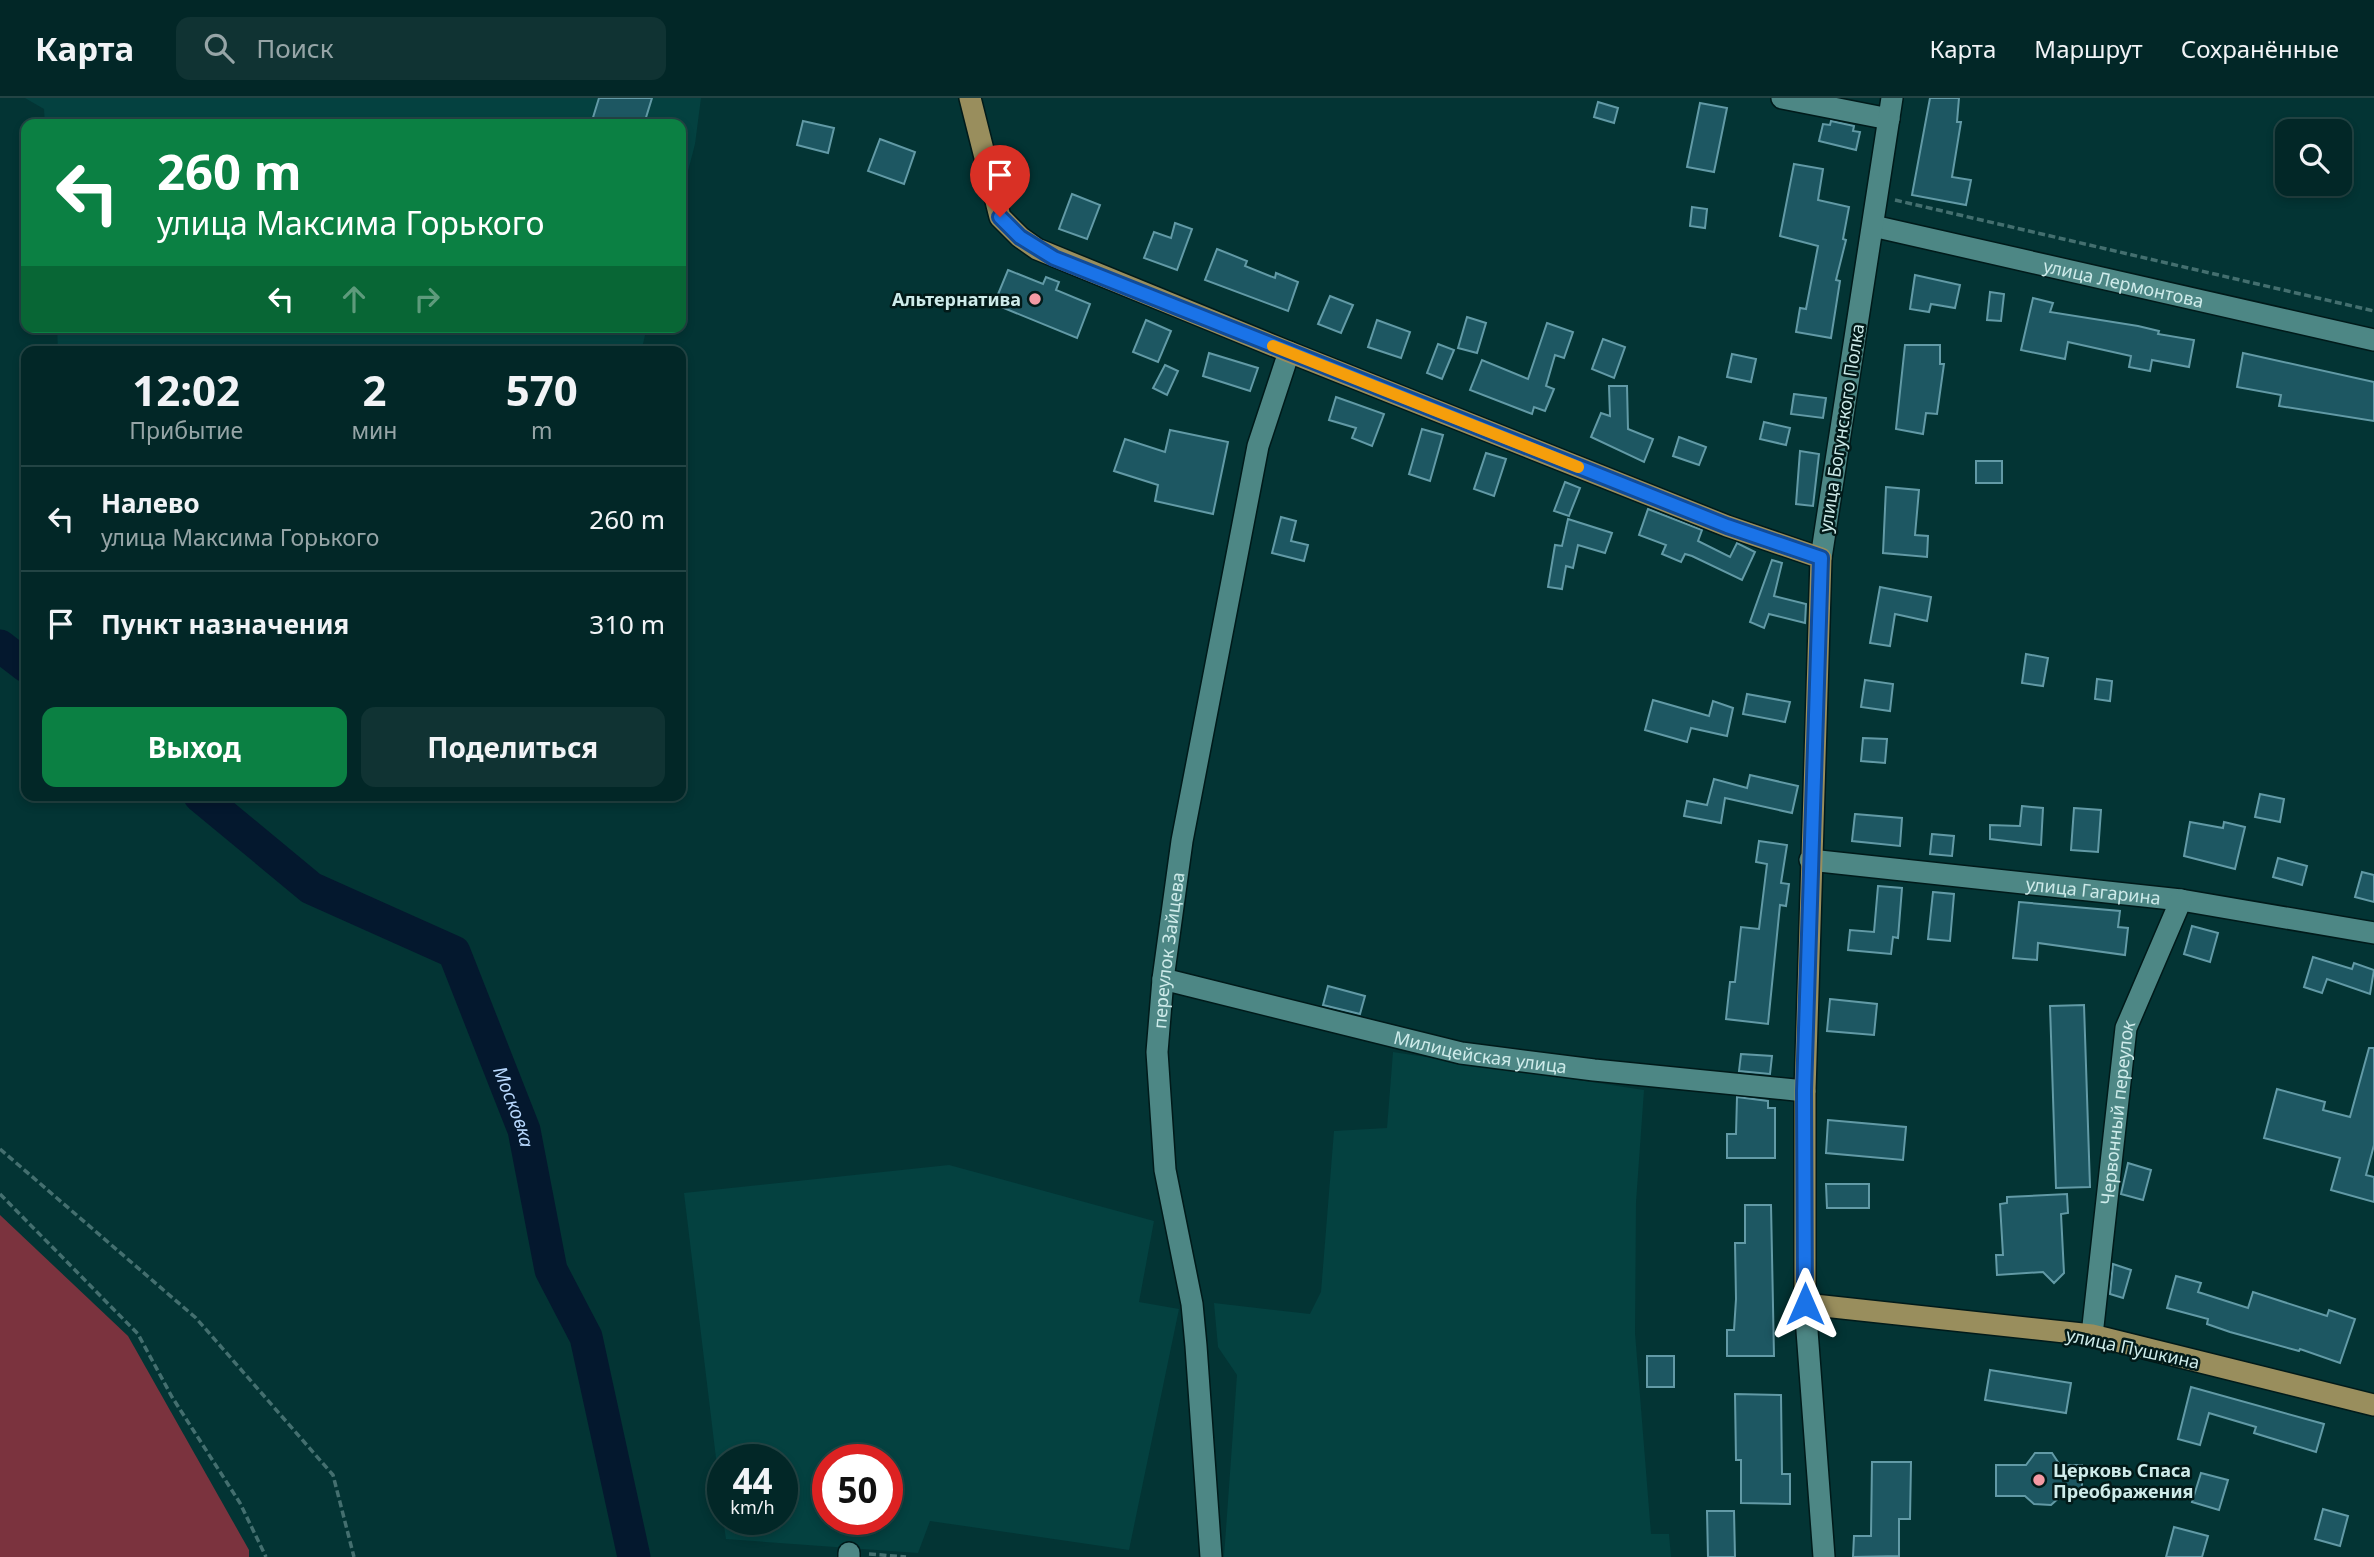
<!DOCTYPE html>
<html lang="ru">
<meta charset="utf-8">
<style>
body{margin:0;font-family:"Noto Sans",sans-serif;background:#103333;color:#f1f3f6;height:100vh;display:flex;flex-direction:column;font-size:26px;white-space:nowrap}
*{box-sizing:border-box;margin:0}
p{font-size:23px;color:#96a5a7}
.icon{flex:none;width:38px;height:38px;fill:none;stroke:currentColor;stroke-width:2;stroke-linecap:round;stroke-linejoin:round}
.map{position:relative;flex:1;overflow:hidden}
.sheet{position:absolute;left:21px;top:248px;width:665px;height:455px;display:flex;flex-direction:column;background:#022727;border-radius:14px;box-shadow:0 4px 10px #0003,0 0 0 2px #234444}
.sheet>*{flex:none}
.top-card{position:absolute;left:21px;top:21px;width:665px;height:214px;border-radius:14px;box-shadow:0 4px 10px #0003,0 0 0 2px #234444;background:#0b8043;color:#fff;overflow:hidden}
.tools{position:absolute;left:2275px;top:21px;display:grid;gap:14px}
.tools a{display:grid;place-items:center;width:77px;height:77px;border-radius:14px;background:#022727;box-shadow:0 4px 10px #0003,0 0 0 2px #234444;font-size:35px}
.speed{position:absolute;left:707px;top:1346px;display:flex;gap:14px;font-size:35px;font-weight:700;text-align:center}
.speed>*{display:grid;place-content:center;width:91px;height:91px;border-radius:50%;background:#022727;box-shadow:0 4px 10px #0003,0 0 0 2px #234444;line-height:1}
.speed small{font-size:18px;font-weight:400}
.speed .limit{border:10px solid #d22;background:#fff;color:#111}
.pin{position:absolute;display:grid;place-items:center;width:60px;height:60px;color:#fff;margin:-72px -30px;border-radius:50% 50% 50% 0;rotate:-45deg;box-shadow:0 0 7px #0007}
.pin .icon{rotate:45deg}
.me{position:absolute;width:77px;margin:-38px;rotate:0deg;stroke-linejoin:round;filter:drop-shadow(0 0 5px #0008)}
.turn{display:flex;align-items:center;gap:24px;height:147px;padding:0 21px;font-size:32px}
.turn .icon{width:91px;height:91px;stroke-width:2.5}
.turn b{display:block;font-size:49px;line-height:60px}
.lanes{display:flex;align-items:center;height:66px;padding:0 21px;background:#0003;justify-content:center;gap:35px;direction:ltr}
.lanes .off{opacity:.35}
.eta{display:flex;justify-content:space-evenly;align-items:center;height:119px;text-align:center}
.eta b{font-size:42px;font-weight:700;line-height:49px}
.button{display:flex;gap:14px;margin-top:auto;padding:14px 21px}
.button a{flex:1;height:80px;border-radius:14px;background:#0b8043;color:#fff;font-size:28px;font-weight:700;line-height:80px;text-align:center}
.button a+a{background:#103333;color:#f1f3f6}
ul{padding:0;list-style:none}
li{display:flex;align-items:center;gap:21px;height:105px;padding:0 21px;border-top:2px solid #234444}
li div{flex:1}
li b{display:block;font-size:26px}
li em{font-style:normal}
header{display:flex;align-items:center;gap:42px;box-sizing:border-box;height:98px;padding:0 35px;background:#022727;border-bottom:2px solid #234444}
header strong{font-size:33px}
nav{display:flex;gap:38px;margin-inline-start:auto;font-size:24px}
.search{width:490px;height:63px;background:#103333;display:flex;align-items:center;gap:18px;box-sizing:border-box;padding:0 24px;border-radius:14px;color:#96a5a7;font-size:26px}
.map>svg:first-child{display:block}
.built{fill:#044140;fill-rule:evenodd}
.green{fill:#7b333e}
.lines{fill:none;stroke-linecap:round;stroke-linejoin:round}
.river{stroke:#04182e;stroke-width:33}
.building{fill:#1d5762;stroke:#629aa6;stroke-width:2}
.minor-casing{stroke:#001a1a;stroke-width:24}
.major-casing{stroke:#001a1a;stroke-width:24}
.path{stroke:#446f6f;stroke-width:3.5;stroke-dasharray:7 3.5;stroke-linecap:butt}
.minor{stroke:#4d8785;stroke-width:21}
.major{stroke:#998e5d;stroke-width:21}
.route-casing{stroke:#114b97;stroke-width:18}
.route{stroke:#1a73e8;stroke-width:12}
.slow{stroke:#f59e0b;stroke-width:12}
.poi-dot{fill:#f49aa4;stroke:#021a19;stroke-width:2.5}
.labels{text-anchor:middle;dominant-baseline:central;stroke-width:5;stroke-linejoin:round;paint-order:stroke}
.street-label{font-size:18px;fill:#ceebea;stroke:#021a19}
.poi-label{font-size:18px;font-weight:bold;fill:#ceebea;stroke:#021a19;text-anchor:end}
.water-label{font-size:19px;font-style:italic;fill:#b7d7fd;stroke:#021a19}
</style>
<header>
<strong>Карта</strong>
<div class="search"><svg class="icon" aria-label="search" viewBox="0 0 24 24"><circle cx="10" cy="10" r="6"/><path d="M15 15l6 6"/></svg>Поиск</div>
<nav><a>Карта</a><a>Маршрут</a><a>Сохранённые</a></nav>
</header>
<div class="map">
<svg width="2374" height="1459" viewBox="0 0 2374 1459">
<rect width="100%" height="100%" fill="#033434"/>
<!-- built -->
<g class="built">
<path d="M25 0H701L695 46 681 100V26H45L44 11Z"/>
<path d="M57 229H647L641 254H58Z"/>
<path d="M1393 954 1644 992 1636 1104 1635 1235 1651 1436H1669L1671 1459H1224L1237 1277 1218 1249 1214 1205 1310 1216 1321 1194 1334 1033 1387 1030Z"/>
<path d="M949 1067 1154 1123 1139 1204 1179 1211 1129 1452 930 1423 918 1455 726 1441 723 1421H782V1362H723V1418L684 1095ZM828 1362H887V1421H828Z"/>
</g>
<!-- green -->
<path class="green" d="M0 1117 128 1238 249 1452V1459H0Z"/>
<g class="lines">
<!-- river -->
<g class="river">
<path d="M0 548 26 568"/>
<path id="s1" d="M200 698 311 790 454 854 524 1032 551 1172 586 1239 634 1459"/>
</g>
</g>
<!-- building -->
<g class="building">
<path d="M599 0H652L644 26H591Z"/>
<path d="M1930 0H1959L1957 24H1961L1952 79 1971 82 1966 107 1912 97Z"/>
<path d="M1598 4 1618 10 1614 25 1594 19Z"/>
<path d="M1700 5 1727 10 1714 74 1687 69Z"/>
<path d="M803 23 834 30 828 55 797 47Z"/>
<path d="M1831 23 1854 28 1853 33 1860 34 1856 52 1819 43 1823 26 1830 27Z"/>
<path d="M880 41 915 54 904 86 868 73Z"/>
<path d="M1794 66 1823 71 1818 102 1849 109 1843 141 1846 142 1836 182 1840 183 1831 240 1796 234 1800 210 1806 211 1818 148 1780 138Z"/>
<path d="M1072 96 1100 107 1087 141 1059 131Z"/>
<path d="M1692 109 1707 111 1705 130 1690 128Z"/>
<path d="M1175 125 1192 131 1177 172 1144 160 1154 134 1171 140Z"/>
<path d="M1217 151 1247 163 1245 168 1275 180 1276 175 1298 184 1288 213 1205 182Z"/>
<path d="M1008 172 1043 186 1046 179 1059 184 1056 192 1090 206 1077 240 994 206Z"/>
<path d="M1915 177 1960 187 1955 210 1931 206 1929 214 1910 211Z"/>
<path d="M1990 194 2004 196 2001 223 1987 222Z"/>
<path d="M1330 198 1353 207 1341 235 1318 226Z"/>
<path d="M2033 200 2053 205 2050 214 2138 228 2159 233 2158 236 2194 242 2189 269 2152 262 2150 273 2129 269 2131 258 2068 244 2065 261 2021 252Z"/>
<path d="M1467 219 1486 225 1477 255 1458 250Z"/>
<path d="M1146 222 1171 233 1158 264 1133 254Z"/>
<path d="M1377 222 1410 234 1401 260 1368 249Z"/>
<path d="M1547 225 1573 234 1564 260 1555 257 1546 288 1554 291 1545 313 1534 309 1532 316 1470 292 1482 262 1528 281Z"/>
<path d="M1603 241 1625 249 1614 280 1592 271Z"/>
<path d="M1438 246 1454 252 1442 281 1427 275Z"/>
<path d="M1905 247H1940V266H1944L1937 316 1926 315 1923 336 1896 331Z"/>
<path d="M1209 255 1258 270 1250 293 1203 278Z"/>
<path d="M2243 255 2374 284V323L2279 308 2281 297 2237 289Z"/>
<path d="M1732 256 1756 261 1751 284 1727 279Z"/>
<path d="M1165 267 1178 273 1167 297 1153 290Z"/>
<path d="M1609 288H1627L1628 331 1653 341 1644 364 1591 339 1601 315 1610 318Z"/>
<path d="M1794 296 1826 300 1823 320 1791 316Z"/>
<path d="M1336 299 1384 316 1372 348 1352 340 1356 330 1329 322Z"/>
<path d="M1764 324 1790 330 1786 347 1760 341Z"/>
<path d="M1422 331 1443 337 1430 383 1409 376Z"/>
<path d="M1170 332 1228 344 1213 416 1155 403 1158 387 1114 373 1125 341 1165 354Z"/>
<path d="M1679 339 1706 349 1699 367 1673 358Z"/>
<path d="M1800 353 1819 356 1813 408 1796 406Z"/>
<path d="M1486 355 1506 361 1494 398 1474 391Z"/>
<rect x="1976" y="363" width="26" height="22"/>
<path d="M1565 384 1580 390 1569 418 1554 413Z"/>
<path d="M1886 389 1919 392 1915 437 1928 438 1927 459 1883 455Z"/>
<path d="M1648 411 1702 432 1698 443 1730 459 1737 445 1755 454 1742 482 1692 458 1685 456 1681 464 1662 456 1666 447 1639 437Z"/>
<path d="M1281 419 1296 423 1291 443 1308 447 1304 463 1272 455Z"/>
<path d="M1568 421 1612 435 1605 455 1578 447 1573 470 1566 468 1562 491 1548 489 1555 447 1562 448Z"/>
<path d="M1772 462 1782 465 1774 498 1806 506 1805 525 1769 516 1764 530 1750 524Z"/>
<path d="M1880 489 1931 499 1927 523 1895 516 1890 548 1870 545Z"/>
<path d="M2026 556 2048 560 2043 588 2022 585Z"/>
<path d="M2097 581 2112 583 2110 603 2095 601Z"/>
<path d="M1865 582 1893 586 1890 613 1861 609Z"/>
<path d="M1747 596 1790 604 1785 624 1743 616Z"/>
<path d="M1653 602 1709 618 1713 603 1733 610 1727 638 1691 630 1687 644 1645 632Z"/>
<path d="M1863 640 1887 641 1885 665 1861 663Z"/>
<path d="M1750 677 1798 688 1792 715 1725 700 1721 725 1684 718 1687 703 1707 707 1714 681 1747 690Z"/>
<path d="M2260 696 2284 701 2280 724 2255 719Z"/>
<path d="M2022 708 2043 710 2041 747 1990 741V727L2020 728Z"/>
<path d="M2074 710 2101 712 2098 754 2071 752Z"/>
<path d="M1855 716 1902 720 1900 748 1852 743Z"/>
<path d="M2190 724 2223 730 2224 724 2245 729 2235 771 2184 758Z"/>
<path d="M1932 736 1954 738 1952 758 1930 756Z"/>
<path d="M1759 743 1787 747 1781 785 1789 786 1786 808 1780 807 1768 926 1726 921 1730 884H1735L1741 829 1759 831 1767 766 1756 764Z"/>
<path d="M2278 760 2307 768 2302 787 2273 779Z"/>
<path d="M2362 774 2374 777V804L2355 799Z"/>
<path d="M1878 788 1902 790 1898 840 1893 839 1891 856 1848 852 1850 832 1874 834Z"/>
<path d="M1933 794 1954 796 1950 843 1928 841Z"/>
<path d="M2019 804 2120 813 2118 829 2128 830 2125 857 2038 845 2037 862 2013 860Z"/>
<path d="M2192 828 2218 835 2210 864 2184 856Z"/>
<path d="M2313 859 2352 871 2354 865 2374 872 2370 896 2327 881 2322 895 2304 889Z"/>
<path d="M1328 888 1365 898 1360 916 1323 907Z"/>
<path d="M1830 901 1877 906 1874 937 1827 933Z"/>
<path d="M2084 907 2090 1089 2056 1090 2050 908Z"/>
<path d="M2369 950H2374V1047L2366 1077 2374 1079V1104L2331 1092 2340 1060 2264 1040 2277 991 2325 1004 2323 1012 2350 1019Z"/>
<path d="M1741 956 1772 958 1770 976 1739 973Z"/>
<path d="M1737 999 1768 1003V1010H1775V1060H1727V1036H1736Z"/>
<path d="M1828 1022 1906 1029 1903 1062 1826 1055Z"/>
<path d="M2128 1065 2151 1072 2143 1102 2121 1096Z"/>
<path d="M1826 1086H1869V1110H1827Z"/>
<path d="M2067 1096 2068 1115 2061 1116 2064 1175 2054 1185 2043 1174 1997 1177 1996 1157H2003L2000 1106 2007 1105V1099Z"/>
<path d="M1745 1107H1771L1774 1258H1727V1232H1734L1736 1201 1735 1145H1745Z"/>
<path d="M2113 1166 2131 1172 2123 1200 2110 1196Z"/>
<path d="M2176 1178 2201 1185 2198 1194 2248 1210 2253 1194 2327 1218 2329 1212 2355 1221 2340 1265 2300 1251 2299 1253 2230 1234 2207 1226 2208 1221 2167 1210Z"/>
<rect x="1647" y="1258" width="27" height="31"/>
<path d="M1990 1272 2071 1285 2066 1315 1985 1302Z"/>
<path d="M2191 1289 2324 1326 2316 1354 2254 1335 2256 1329 2209 1315 2200 1347 2178 1341Z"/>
<path d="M1735 1296 1781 1297 1782 1376H1790V1406L1741 1405V1362H1736Z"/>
<path d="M2035 1355H2052L2060 1367H2082V1398H2061L2051 1407 2034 1406 2025 1398H1996V1367H2026Z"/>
<path d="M1872 1364H1911L1910 1421H1899V1458L1853 1459 1854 1438H1871Z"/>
<path d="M2201 1375 2228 1382 2219 1412 2192 1404Z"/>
<path d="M2323 1411 2348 1418 2340 1448 2315 1441Z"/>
<path d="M1707 1413H1734L1735 1459H1708Z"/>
<path d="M2174 1429 2208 1438 2202 1459H2166Z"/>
</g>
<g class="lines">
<defs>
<g id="minor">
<path d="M1782 0 1889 21"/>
<path id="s2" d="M1873 128 2374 242"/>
<path d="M1821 460 1892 0"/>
<path id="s3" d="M1810 762 2181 802 2374 835"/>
<path id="s4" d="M1163 881 1461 955 1594 972 1805 993"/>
<path d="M1805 1206 1824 1459"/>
<path id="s5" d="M2092 1237 2126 930 2181 802"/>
<path d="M849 1459V1455"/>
<path id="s6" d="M1211 1459 1196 1248 1192 1206 1165 1072 1157 954 1163 881 1182 743 1258 348 1289 254"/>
</g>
<path id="major" d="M970 0 1000 119 1020 139 1037 151 1289 254 1727 428 1821 460 1805 993V1206L2092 1237 2374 1307"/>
</defs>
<!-- minor casing -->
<use href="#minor" class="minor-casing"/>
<!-- major casing -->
<use href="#major" class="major-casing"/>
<!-- path -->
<g class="path">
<path d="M1895 102 2374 213"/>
<path d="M0 1051 196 1220 333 1377 354 1459"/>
<path d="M0 1096 138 1236 172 1299 240 1405 266 1459"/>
<path d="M869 1456 906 1459"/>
</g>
<!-- minor -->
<use href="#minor" class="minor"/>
<!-- major -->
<use href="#major" class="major"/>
</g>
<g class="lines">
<defs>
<path id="route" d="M1000 119 1020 139 1054 160 1727 428 1821 460 1804 993 1805 1206"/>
</defs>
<!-- route casing -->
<use href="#route" class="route-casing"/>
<!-- route -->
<use href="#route" class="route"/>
<!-- slow -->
<path class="slow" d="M1273 248 1578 369"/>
</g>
<!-- markers -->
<g class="poi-dot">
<circle cx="1035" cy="201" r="7"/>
<circle cx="2039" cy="1382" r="7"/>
</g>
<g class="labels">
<!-- street labels -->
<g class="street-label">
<text stroke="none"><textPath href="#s2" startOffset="257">улица Лермонтова</textPath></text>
<text transform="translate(1841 330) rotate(-81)">улица Богунского Полка</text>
<text stroke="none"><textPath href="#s3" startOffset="285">улица Гагарина</textPath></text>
<text stroke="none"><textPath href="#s6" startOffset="611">переулок Зайцева</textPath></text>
<text stroke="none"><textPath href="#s4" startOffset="326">Милицейская улица</textPath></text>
<text stroke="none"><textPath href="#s5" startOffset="224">Червонный переулок</textPath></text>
<text transform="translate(2133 1250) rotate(12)">улица Пушкина</text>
</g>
<!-- poi labels -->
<g class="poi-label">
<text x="1021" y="201">Альтернатива</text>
<text x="2053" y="1372" text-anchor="start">Церковь Спаса<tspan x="2053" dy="21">Преображения</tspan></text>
</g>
<!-- water labels -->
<g class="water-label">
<text stroke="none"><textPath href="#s1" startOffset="467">Московка</textPath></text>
</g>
</g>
</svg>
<div class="tools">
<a><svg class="icon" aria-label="search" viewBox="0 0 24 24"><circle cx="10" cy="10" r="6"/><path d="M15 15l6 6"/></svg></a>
</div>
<div class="speed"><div>44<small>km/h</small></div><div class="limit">50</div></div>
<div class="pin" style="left:1000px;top:119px;background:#d93025"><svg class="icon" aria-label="arrive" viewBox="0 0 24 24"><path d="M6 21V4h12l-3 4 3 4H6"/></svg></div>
<svg class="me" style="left:1805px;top:1206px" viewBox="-20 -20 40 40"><path d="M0-17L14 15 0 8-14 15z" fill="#1a73e8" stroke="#fff" stroke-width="4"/></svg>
<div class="top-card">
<div class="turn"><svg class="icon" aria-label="left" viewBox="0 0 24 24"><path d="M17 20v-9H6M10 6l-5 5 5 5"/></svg><div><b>260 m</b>улица Максима Горького</div></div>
<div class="lanes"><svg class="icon" aria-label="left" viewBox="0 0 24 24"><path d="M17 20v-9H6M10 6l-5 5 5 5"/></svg><svg class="icon off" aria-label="ahead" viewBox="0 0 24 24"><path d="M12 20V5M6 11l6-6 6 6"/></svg><svg class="icon off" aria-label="right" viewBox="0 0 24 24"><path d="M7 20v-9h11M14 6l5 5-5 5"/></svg></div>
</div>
<section class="sheet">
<div class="eta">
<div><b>12:02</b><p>Прибытие</p></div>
<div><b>2</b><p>мин</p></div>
<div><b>570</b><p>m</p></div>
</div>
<ul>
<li><svg class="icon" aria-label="left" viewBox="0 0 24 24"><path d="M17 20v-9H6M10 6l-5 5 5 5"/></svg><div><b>Налево</b><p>улица Максима Горького</p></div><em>260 m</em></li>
<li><svg class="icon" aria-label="arrive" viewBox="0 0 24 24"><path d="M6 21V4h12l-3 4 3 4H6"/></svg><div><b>Пункт назначения</b></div><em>310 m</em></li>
</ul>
<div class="button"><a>Выход</a><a>Поделиться</a></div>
</section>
</div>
